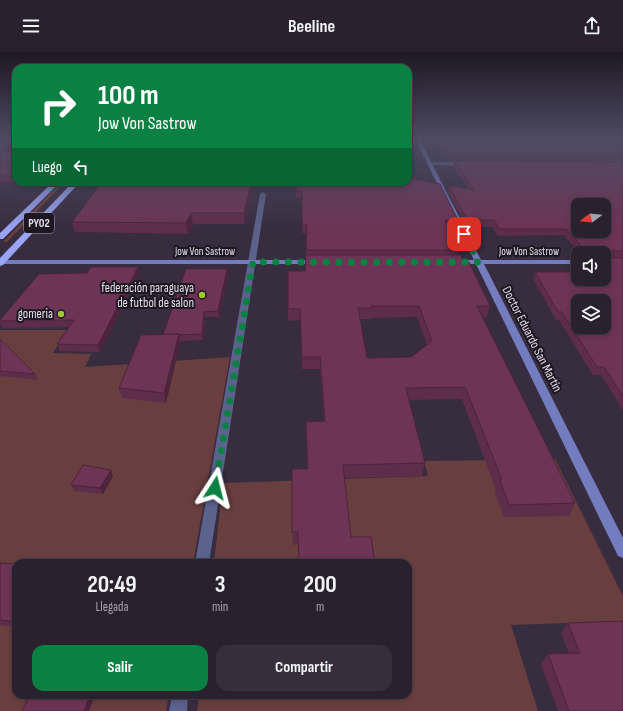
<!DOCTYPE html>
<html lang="es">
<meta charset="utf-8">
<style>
body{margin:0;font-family:"Sofia Sans Condensed",sans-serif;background:#362e3b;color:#f1f3f6;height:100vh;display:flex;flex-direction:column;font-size:15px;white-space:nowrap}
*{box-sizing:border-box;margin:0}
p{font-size:13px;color:#a5a3aa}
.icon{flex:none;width:22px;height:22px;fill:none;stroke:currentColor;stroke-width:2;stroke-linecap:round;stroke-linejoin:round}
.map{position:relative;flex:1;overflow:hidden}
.side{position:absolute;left:12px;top:507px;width:400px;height:140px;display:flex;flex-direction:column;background:#2a212f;border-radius:12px;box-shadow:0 2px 6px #0003,0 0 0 1px #463e4b}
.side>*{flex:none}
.top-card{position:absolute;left:12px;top:12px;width:400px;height:122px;border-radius:12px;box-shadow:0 2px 6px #0003,0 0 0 1px #463e4b;background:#0b8043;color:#fff;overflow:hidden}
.needle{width:26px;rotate:254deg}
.fabs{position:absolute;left:571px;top:146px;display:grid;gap:8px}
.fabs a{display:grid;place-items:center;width:40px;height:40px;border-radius:8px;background:#2a212f;box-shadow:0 2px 6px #0003,0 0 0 1px #463e4b;font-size:20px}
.pin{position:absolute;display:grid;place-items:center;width:34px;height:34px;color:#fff;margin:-17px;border-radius:8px;box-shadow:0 2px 6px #0006}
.me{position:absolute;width:44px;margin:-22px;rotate:9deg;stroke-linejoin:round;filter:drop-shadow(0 0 3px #0008)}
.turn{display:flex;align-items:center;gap:14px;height:84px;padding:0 20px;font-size:18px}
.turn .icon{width:52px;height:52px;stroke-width:2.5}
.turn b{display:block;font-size:28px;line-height:34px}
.then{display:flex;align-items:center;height:38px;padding:0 20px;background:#0003;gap:8px;font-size:15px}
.eta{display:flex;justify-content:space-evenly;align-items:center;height:68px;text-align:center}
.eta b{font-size:24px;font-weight:700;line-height:28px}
.button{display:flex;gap:8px;margin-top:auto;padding:8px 20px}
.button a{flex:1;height:46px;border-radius:12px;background:#0b8043;color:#fff;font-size:16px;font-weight:700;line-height:46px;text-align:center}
.button a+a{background:#362e3b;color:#f1f3f6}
header{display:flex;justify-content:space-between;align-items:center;height:52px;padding:0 20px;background:#2a212f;font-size:18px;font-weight:700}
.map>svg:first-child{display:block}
.green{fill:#693e3e}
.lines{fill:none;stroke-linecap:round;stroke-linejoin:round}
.street{fill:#5b628c;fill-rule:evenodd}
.secondary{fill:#737cbf;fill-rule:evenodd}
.highway{fill:#9aa5f8;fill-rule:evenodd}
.wall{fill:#5e2d49;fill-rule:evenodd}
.shaded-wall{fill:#4c243c}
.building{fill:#6d3455;stroke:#4c243c;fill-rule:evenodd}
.route{stroke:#0b8043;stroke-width:7;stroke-dasharray:0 12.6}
.poi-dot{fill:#a0c92b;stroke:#1c1720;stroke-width:1.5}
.labels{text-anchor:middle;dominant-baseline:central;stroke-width:4;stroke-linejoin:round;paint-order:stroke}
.far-street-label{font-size:11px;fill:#e5ddea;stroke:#1c1720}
.shield{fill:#1c1720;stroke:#a9a2ad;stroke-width:1}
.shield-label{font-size:12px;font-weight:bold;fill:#e5ddea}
.poi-label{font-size:13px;fill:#e5ddea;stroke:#1c1720;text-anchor:end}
.street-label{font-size:13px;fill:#e5ddea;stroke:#1c1720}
</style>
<header><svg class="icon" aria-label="menu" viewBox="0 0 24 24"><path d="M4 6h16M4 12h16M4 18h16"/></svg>Beeline<svg class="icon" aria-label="share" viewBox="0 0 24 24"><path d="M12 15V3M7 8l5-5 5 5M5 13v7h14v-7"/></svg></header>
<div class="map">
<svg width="623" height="659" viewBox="0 0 623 659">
<rect width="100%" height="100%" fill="#382c3f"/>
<!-- green -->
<g class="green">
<path d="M61 130H65L7 190H3Z"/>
<path d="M0 278H67L53 301 91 302 85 315 230 305 193 511H16V643H169L166 659H0Z"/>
<path d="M555 407 623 544V569L511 573 538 659H197L199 643H408V511H214L223 431 428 424 424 409Z"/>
</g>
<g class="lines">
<!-- street -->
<g class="street">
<path d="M430 110H466L469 112 466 114 428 113V111Z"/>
<path d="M263 140 266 142 209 511H195L260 142Z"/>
<path d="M172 643H188L187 659H169Z"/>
</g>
<!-- secondary -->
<g class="secondary">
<path d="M415 86H419L481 208H578V212H484L623 486V506L618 504 476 212H450L446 210 450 208H474Z"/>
<path d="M0 208H318L322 210 318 212H0Z"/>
</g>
<!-- highway -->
<g class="highway">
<path d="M53 130H60L3 187H0V181Z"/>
<path d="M73 130H80L3 213 0 214V206Z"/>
</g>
</g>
<!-- wall -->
<g class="wall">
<path d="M0 86 9 99H16V130H18L17 131 0 130Z"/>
<path d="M408 86 418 89V95H408Z"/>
<path d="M420 86H623V109L449 108 442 97 425 95Z"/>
<path d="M454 109 623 110V358L601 323H593L559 268H556L533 227 535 220 604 227V201H579L564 183 498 184 492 175H466L448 140 449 134 468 137 453 115Z"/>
<path d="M254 130 245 172H193L188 182 75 180 72 170Z"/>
<path d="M404 130H408L458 168 456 175H448L457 198V203L463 210 490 254 487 265H482L575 451 569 464 504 465 495 440 496 438 462 347 409 348 425 411 422 424 344 426 298 492 293 493 292 480 307 417 306 370 324 369 320 317H302L300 268 288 269V257L305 219 307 181H302V146H296V139L362 131 404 132ZM417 265 427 293 411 305 367 306 360 267H370V266Z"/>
<path d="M227 217 228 222 219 265H205L203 288 180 289V292L166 351 122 346 119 336 163 283Z"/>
<path d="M139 222 100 300 60 299 57 292 69 275 2 276 0 271V268Z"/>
<path d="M0 287 35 322 38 328 0 324Z"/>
<path d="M111 418 113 424 103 442 74 439 71 433Z"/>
<path d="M0 511 16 512V575L0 573Z"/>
<path d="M568 571 623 659H558L541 612 548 602 569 601 561 581Z"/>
</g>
<!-- shaded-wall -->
<g class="shaded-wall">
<path d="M16 88V95L0 104V97Z"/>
<path d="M251 130H254L245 172 244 161Z"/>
<path d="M191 161 193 172 188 182 186 171Z"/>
<path d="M138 215 139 222 100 300 98 293Z"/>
<path d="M227 217 228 222 219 265 218 259Z"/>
<path d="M204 260 205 265 203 288 202 282Z"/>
<path d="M179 282 180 292 166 351 164 341Z"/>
<path d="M111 418 113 424 103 442 100 436Z"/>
<path d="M90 643H95L89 659H84Z"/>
</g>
<!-- building -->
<g class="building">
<path d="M0 86H16V88L0 97Z"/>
<path d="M408 86H417L418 89H408Z"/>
<path d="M424 86H623V103H450L443 92 426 89Z"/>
<path d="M0 99H16V123L14 124H0Z"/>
<path d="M454 109 623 110V199H607L605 201 607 206H623V344L604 315H597L562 260H558L535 220H578V227H604V201H588L566 177H500L494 168H467L449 134 474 138ZM578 153H604V179H578ZM578 249H604V275H578Z"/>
<path d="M408 126 440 132 458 168H445L457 198H306L307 173H302V139H296L297 130H361L362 131 407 132V130H408Z"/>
<path d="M102 130H251L244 161H191L186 171 72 170Z"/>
<path d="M306 203H461L463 210H469L490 254H477L575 451 509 453 500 428H502L465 335 406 336 425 411 343 413 351 485H371L375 511H299L298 480H292V417H308L306 370 325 369 320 305H302L300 257H288V219H305ZM371 254H419L432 289 411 305 367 306 358 256H371Z"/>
<path d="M91 215H138L98 293 57 292 74 268 0 269V268L39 222 87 221Z"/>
<path d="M186 217H227L218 259 204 260 202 282 179 283V282L163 283Z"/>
<path d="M179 282 164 341 119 336 141 283Z"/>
<path d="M0 287 35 322 0 319Z"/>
<path d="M83 413 111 418 100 436 71 433Z"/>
<path d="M0 511 16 512V570L0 568Z"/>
<path d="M623 569V659H569L548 602 580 601 568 571Z"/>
<path d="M30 643H90L84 659H22Z"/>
</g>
<!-- sky -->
<linearGradient id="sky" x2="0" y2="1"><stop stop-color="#1f1823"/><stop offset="0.48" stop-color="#4d4b63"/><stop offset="1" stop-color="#4d4b63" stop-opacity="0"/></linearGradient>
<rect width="623" height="179" fill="url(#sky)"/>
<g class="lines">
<!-- route -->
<path class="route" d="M215 436 253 210H478L464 182"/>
</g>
<!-- markers -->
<g class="poi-dot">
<circle cx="202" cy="243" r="4"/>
<circle cx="61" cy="262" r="4"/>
</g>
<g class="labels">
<!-- far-street labels -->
<g class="far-street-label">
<text x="205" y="199">Jow Von Sastrow</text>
<text x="529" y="199">Jow Von Sastrow</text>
</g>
<!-- shield labels -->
<rect class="shield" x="24" y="161" width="30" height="20" rx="3"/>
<g class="shield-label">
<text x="39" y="171">PY02</text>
</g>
<!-- poi labels -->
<g class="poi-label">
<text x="194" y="236">federación paraguaya<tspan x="194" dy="15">de futbol de salon</tspan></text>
<text x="53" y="262">gomeria</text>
</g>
<!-- street labels -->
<g class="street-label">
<text transform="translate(532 287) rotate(63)">Doctor Eduardo San Martín</text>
</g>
</g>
</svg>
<div class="fabs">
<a><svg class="needle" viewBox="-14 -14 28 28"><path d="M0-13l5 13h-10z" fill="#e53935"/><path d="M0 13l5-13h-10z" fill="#a5a3aa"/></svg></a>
<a><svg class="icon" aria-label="sound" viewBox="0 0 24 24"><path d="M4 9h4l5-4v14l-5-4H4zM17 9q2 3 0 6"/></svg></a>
<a><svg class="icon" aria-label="layers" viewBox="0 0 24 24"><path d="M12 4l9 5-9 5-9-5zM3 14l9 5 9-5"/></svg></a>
</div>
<div class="pin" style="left:464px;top:182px;background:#d93025"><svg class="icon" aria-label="arrive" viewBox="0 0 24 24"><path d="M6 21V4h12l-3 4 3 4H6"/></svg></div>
<svg class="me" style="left:215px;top:436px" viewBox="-20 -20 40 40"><path d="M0-17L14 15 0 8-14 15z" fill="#0b8043" stroke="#fff" stroke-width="4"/></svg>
<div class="top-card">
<div class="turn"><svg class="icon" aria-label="right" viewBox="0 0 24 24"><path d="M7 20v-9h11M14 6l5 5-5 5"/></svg><div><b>100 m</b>Jow Von Sastrow</div></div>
<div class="then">Luego<svg class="icon" aria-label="left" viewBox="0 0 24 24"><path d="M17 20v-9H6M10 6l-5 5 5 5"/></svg></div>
</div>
<section class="side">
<div class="eta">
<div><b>20:49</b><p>Llegada</p></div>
<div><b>3</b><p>min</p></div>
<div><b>200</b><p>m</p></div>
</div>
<div class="button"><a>Salir</a><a>Compartir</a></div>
</section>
</div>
